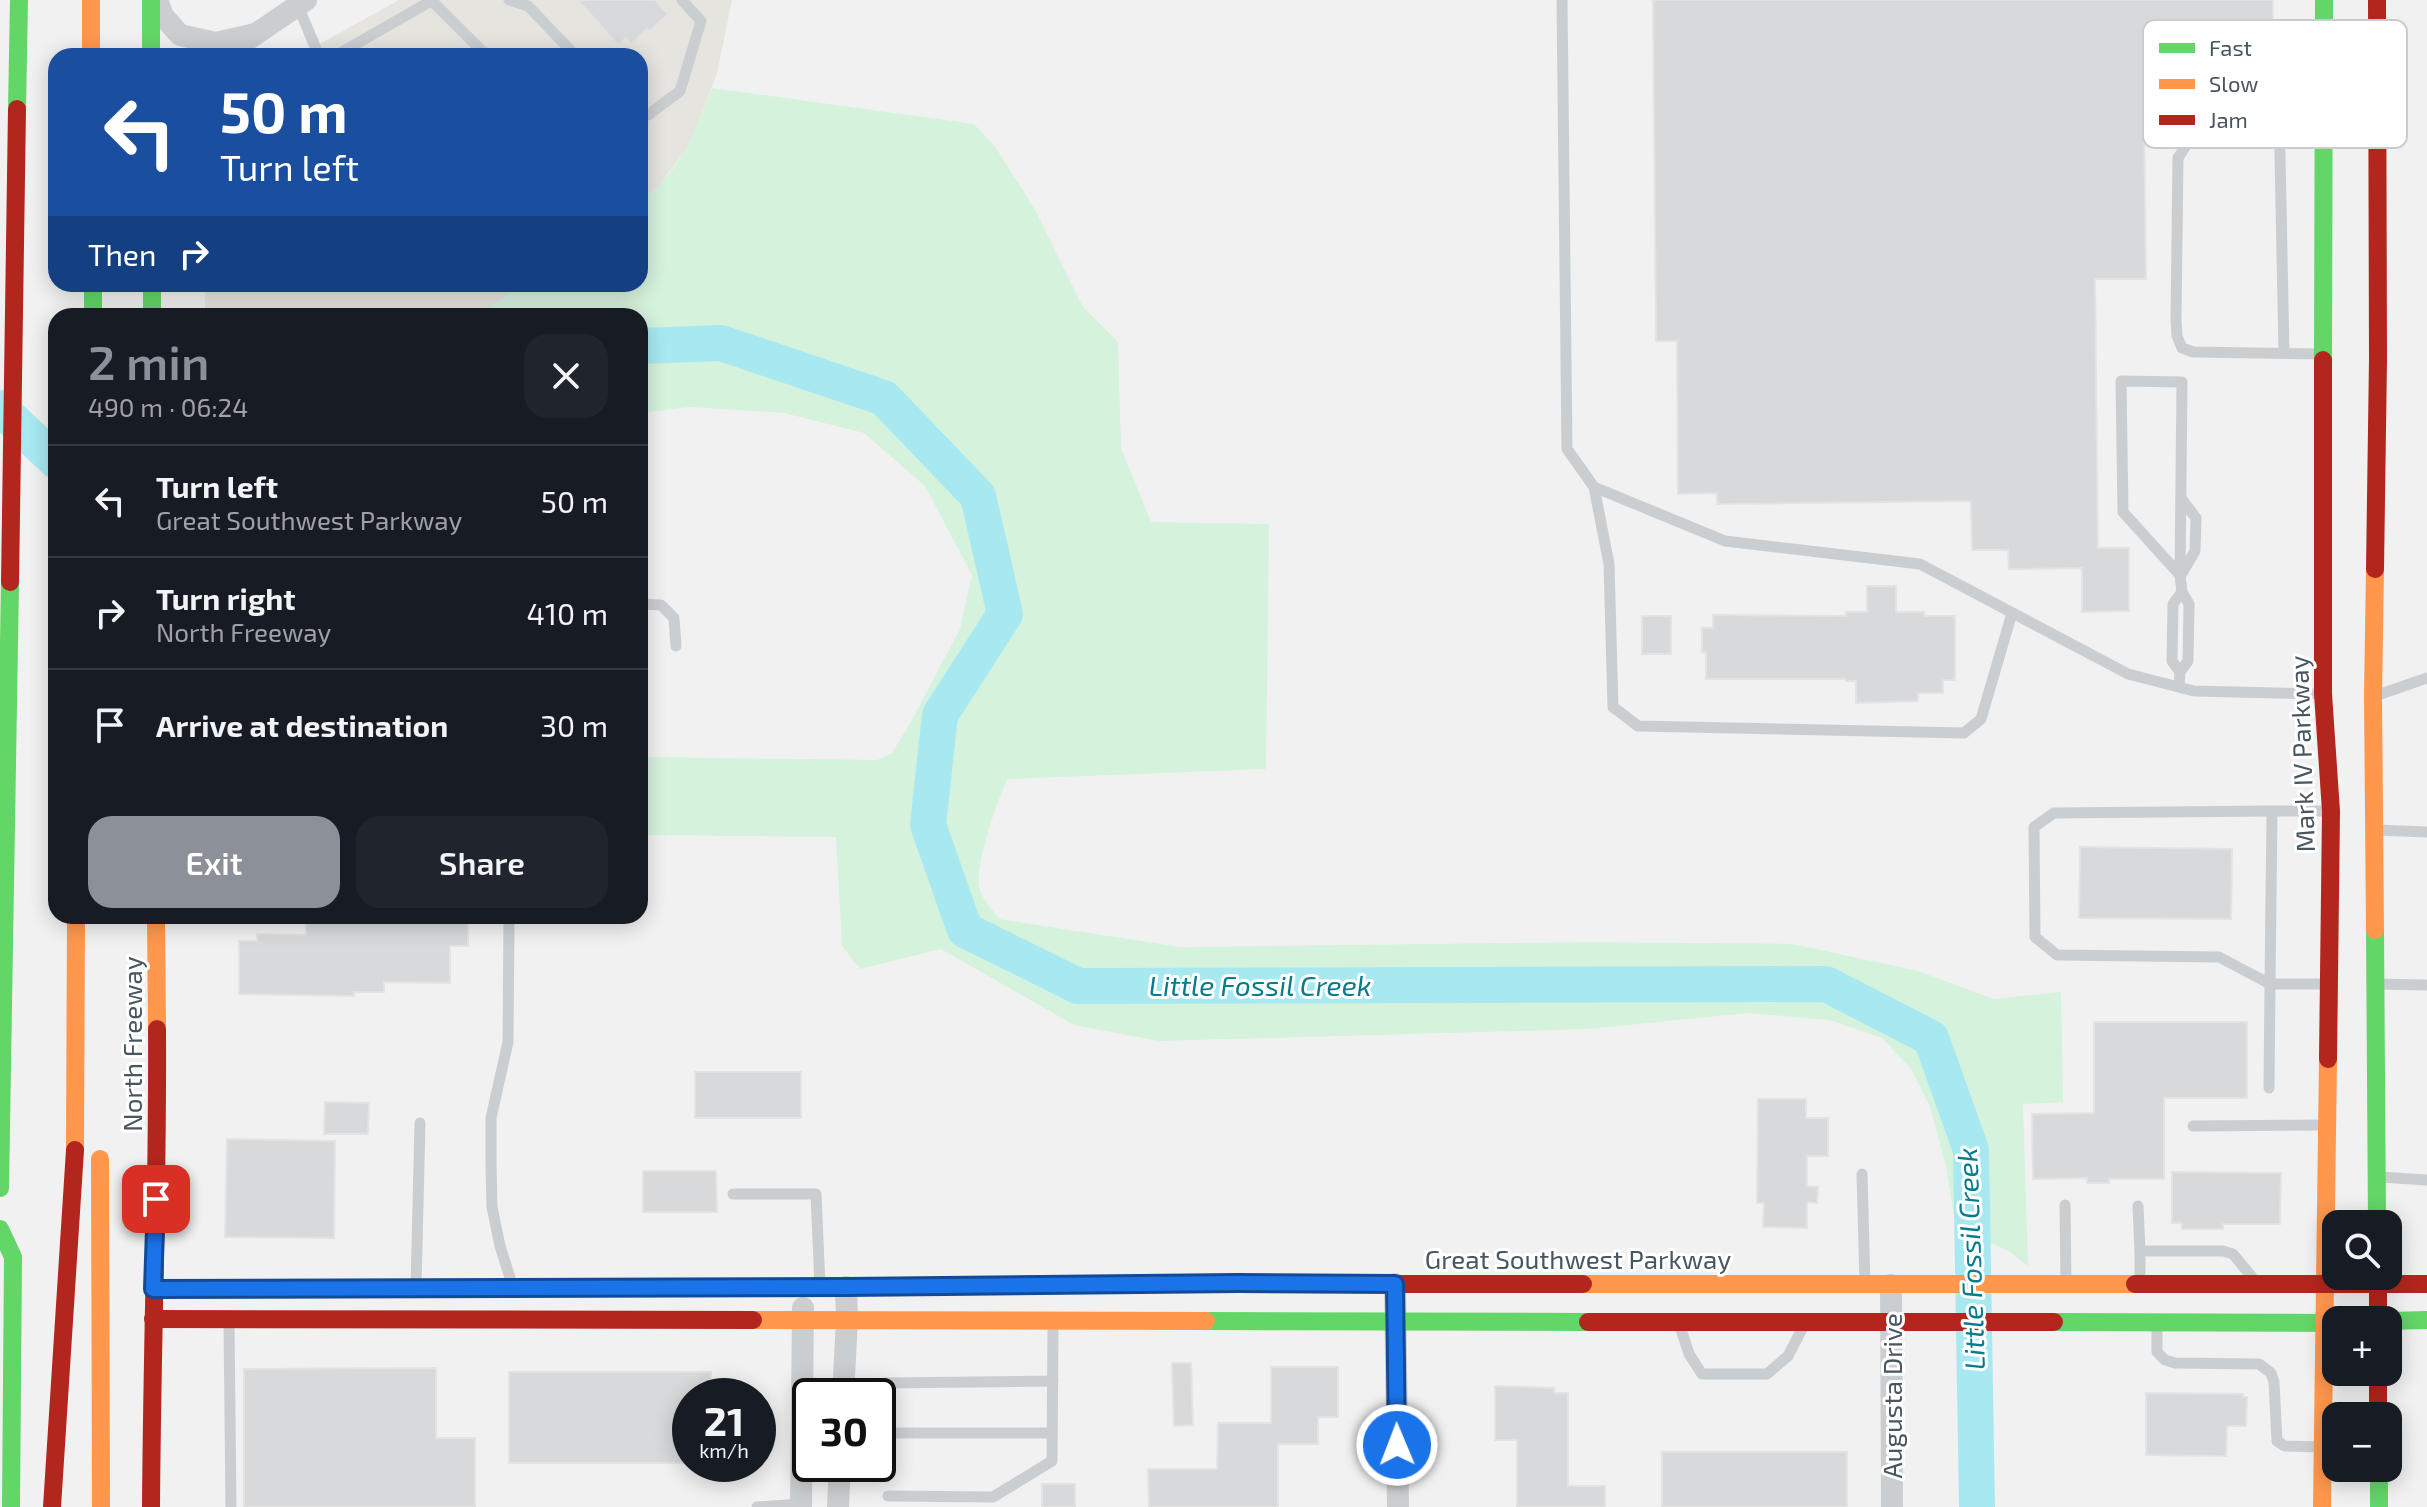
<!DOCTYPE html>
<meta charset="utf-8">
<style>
body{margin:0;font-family:"Exo 2",sans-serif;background:#20242c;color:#f1f3f6;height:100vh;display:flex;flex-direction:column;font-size:30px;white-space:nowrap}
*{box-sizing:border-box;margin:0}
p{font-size:26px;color:#9ea1a6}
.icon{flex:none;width:44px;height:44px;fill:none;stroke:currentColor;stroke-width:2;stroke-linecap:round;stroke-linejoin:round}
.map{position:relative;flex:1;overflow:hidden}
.drawer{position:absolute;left:48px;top:308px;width:600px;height:616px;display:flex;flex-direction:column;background:#171b24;border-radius:24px;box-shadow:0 4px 20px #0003}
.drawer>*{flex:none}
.guide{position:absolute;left:48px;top:48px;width:600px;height:244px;border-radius:24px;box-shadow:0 4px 20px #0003;background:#1a4fa0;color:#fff;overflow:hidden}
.buttons{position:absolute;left:2322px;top:1210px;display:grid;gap:16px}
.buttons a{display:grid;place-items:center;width:80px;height:80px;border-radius:16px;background:#171b24;box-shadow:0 4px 20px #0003;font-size:40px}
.speed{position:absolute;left:672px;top:1378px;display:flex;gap:16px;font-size:40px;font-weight:700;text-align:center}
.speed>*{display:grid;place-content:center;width:104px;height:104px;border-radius:50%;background:#171b24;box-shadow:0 4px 20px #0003;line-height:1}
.speed small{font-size:20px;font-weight:400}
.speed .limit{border:4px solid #111;border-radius:12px;background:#fff;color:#111}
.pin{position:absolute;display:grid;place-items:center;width:68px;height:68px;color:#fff;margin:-34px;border-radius:16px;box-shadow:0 4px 12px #0006}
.me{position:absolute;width:88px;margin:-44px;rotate:359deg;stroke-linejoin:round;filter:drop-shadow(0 0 6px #0008)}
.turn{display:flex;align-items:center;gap:28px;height:168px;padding:0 40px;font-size:36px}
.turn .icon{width:104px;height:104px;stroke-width:2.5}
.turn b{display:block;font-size:56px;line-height:68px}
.then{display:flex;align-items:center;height:76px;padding:0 40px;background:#0003;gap:16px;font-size:30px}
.round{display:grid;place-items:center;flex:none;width:84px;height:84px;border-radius:24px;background:#20242c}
.overview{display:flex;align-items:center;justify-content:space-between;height:136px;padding:0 40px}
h1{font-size:48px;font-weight:600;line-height:60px;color:#8c9099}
.action{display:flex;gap:16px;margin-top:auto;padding:16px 40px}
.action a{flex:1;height:92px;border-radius:24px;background:#8c9099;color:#fff;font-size:32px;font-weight:600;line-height:92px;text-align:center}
.action a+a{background:#20242c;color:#f1f3f6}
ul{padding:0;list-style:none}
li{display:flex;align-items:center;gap:24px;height:112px;padding:0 40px;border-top:2px solid #363941}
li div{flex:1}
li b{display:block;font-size:30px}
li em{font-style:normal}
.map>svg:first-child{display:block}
.commercial{fill:#e6e4df}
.green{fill:#d5f2dd}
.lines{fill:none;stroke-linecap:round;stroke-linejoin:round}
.river{stroke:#a8e9f1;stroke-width:36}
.building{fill:#d8d9da;stroke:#e3e3e4;stroke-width:2}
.lane{stroke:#cbced0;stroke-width:11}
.street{stroke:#cbced0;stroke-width:22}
.fast{stroke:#63d668;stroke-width:18}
.slow{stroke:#ff974d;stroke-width:18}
.jam{stroke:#b3261e;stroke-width:18}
.route-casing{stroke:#114b97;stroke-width:20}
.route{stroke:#1a73e8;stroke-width:14}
.labels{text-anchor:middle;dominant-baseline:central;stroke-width:6;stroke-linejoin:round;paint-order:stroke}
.street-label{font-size:26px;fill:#47565f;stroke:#fff}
.water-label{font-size:28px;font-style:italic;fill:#087c8c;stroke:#fff}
.key{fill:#fff;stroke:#c8cccf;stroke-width:2}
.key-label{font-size:22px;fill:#47565f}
</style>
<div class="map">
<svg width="2427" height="1507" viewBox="0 0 2427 1507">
<rect width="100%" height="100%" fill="#f2f1f1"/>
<!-- commercial -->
<g class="commercial">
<path d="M399 0H732L717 73 691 142 657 189 640 201V56H298Z"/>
<path d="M205 284H523L488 309 381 316 205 315Z"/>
</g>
<!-- green -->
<path class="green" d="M712 88 974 124 996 148 1034 208 1083 307 1118 342 1121 448 1151 522 1269 524 1266 769 1008 779C997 799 975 866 979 887 981 898 993 910 999 919L1180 947 1590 942 1793 944 1918 971 1994 999 2061 992 2063 1102 2023 1104 2028 1266 2009 1251 1956 1228 1946 1166 1930 1107 1911 1069 1882 1038 1830 1020 1748 1013 1589 1029 1159 1041 1074 1025 941 949 860 969 842 946 836 837 640 835V757L877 760 892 753 913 718 960 629 972 575 925 486 864 433 784 413 689 407 640 413V316H381L488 309 523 284H640V201C680 174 695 131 712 88Z"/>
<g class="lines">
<!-- river -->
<g class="river">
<path d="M640 346 721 343 884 398 978 496 1005 614 940 715 928 825 965 930 1078 986 1826 984 1931 1038 1971 1150 1977 1507"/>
<path d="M0 408 56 461"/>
</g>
</g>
<!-- building -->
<g class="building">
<path d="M578 0H655L668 14 649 32 647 29 631 44 626 38 618 45Z"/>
<path d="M1653 0H2273V65L2183 66 2184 114H2144L2146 279H2095L2098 548H2129V611L2082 612V568L2009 569 2008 550H1972L1971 501 1717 504V493L1678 494 1677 341H1656Z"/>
<path d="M1867 586H1896V612H1924V616H1955V680H1943V693H1918V701L1856 703V681H1846V679H1706V652H1702V628H1713V615L1846 616V612H1867Z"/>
<rect x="1642" y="616" width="29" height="38"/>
<path d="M2080 847 2232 849 2231 919 2079 918Z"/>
<path d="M306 916H468V946H450V983L384 982V992H354V996L239 994V941H257V934L306 935Z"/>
<path d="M2094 1022H2247V1098H2164V1179H2109V1183H2087V1178L2033 1179 2032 1114 2094 1113Z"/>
<rect x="695" y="1072" width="106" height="46"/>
<path d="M1758 1099H1806V1118H1828V1156H1807V1186L1818 1187 1817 1203 1807 1202V1228L1763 1227 1764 1203H1757Z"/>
<path d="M325 1102 369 1103 368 1134H324Z"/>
<path d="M227 1139 335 1141 334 1238 225 1237Z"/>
<path d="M643 1171H716L717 1212H643Z"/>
<path d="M2172 1172 2281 1173 2280 1224H2223V1229H2182V1223H2172Z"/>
<path d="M1172 1363H1191L1193 1425 1174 1426Z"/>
<path d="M1271 1367H1338V1417H1318V1444H1278V1507H1149L1148 1469H1217L1218 1423H1271Z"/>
<path d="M436 1368V1438H475V1507H244V1369Z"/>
<path d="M509 1372H711V1396H690V1463H509Z"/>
<path d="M1495 1386 1554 1388V1393H1568V1486H1605V1507H1517V1440H1495Z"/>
<path d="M2146 1393 2243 1394V1397H2247L2246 1426H2227L2226 1456 2146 1455Z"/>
<rect x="1662" y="1452" width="185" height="55"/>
<rect x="1042" y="1484" width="33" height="23"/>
</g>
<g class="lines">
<!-- lane -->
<g class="lane">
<path d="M431 0 487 56"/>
<path d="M509 0 528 6 576 56"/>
<path d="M1562 0 1567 449 1594 487 1725 541 1920 564 2128 674 2194 691 2320 694"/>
<path d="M298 6 319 56"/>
<path d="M335 56 431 1"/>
<path d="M2279 105 2284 353"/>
<path d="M2320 105 2213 107 2204 117 2178 158 2176 320 2177 336 2182 348 2193 352 2320 354"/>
<path d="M640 112 648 115 680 91 701 21 682 0"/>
<path d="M1594 487 1609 564 1613 707 1638 726 1964 733 1981 719 2012 613"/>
<path d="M2181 575 2195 551 2196 518 2181 498"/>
<path d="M640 604 661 605 674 618 676 646"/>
<path d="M2180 672 2172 661 2173 604 2182 592"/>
<path d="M2179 687 2180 672 2188 661 2189 604 2182 592 2180 575 2182 382 2121 381 2123 512 2180 575"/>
<path d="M2375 696 2427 678"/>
<path d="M2376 830 2427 832"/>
<path d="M509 916 508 1042 491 1118V1164L492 1207 500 1246 512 1284"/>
<path d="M2326 984H2270L2272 811H2330"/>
<path d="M2376 984 2427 985"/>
<path d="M2269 1088 2270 984 2219 957 2057 955 2035 937 2034 827 2054 813 2272 811"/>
<path d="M2193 1126 2322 1125"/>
<path d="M1862 1174 1865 1284"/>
<path d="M2380 1177 2427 1180"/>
<path d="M733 1194H816L820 1286"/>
<path d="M2065 1205 2066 1283"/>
<path d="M2138 1206 2140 1251H2223L2233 1254 2252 1277"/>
<path d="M2140 1251V1283"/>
<path d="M416 1287 420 1123"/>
<path d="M229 1323 231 1507"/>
<path d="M2157 1324V1352L2165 1360 2175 1363 2259 1364 2271 1373 2274 1382 2277 1441 2285 1446 2321 1447"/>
<path d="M1680 1326 1689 1354 1702 1374H1767L1788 1356 1803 1327"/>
<path d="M885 1383 1053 1381"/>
<path d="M878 1433H1052"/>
<path d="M888 1496 993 1497 1052 1461 1053 1324"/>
<path d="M757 1507 801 1504"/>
</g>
<!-- street -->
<g class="street">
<path d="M157 0 163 16 180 35 216 43 255 34"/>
<path d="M244 42 306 0"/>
<path d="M1395 1284 1398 1507"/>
<path d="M1891 1285 1892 1507"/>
<path d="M843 1396 847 1319 846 1287"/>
<path d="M801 1507 803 1308"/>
<path d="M838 1507 840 1464"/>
</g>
<!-- fast -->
<g class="fast">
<path d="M151 0V56"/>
<path d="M17 109 19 0"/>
<path d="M93 284V316"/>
<path d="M152 284V316"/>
<path d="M2323 360 2324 0"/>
<path d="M2375 930 2377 1224"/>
<path d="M0 1188 10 582"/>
<path d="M0 1229 13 1257 11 1507"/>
<path d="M793 1287 1131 1284"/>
<path d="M1206 1321 1588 1322"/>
<path d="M2388 1321 2427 1320"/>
<path d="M2054 1322 2336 1323"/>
<path d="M2379 1468V1507"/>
</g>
<!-- slow -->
<g class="slow">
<path d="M91 0V56"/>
<path d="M156 916 157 1029"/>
<path d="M2375 930 2373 696 2375 569"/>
<path d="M75 1150 76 916"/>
<path d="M100 1159 101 1507"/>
<path d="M1583 1284H2135"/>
<path d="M753 1320 1206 1321"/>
<path d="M2322 1507 2328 1059"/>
</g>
<!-- jam -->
<g class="jam">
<path d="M2323 360V694L2331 811 2328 1059"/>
<path d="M2375 569 2378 359 2377 0"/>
<path d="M10 582 17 109"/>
<path d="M2378 1276V1320"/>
<path d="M1131 1284H1583"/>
<path d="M2135 1284H2427"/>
<path d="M153 1289 793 1287"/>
<path d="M153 1319 753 1320"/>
<path d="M1588 1322H2054"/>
<path d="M2378 1372V1416"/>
<path d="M52 1507 75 1150"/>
<path d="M151 1507C152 1348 158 1188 157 1029"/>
</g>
</g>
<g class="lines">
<defs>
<path id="route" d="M156 1199 153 1289 846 1287 1238 1283 1395 1284 1397 1445"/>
</defs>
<!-- route casing -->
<use href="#route" class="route-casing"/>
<!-- route -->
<use href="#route" class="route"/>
</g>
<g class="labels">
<!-- street labels -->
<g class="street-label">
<text transform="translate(2301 754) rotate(-92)">Mark IV Parkway</text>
<text transform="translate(131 1044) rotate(-90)">North Freeway</text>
<text x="1578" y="1258">Great Southwest Parkway</text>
<text transform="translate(1891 1396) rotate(-90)">Augusta Drive</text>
</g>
<!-- water labels -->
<g class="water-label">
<text x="1260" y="985">Little Fossil Creek</text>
<text transform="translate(1970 1259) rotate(-92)">Little Fossil Creek</text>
</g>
</g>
<!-- legend -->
<rect x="2143" y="20" width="264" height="128" rx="12" class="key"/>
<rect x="2159" y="43" width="36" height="10" fill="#63d668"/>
<rect x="2159" y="79" width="36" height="10" fill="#ff974d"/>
<rect x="2159" y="115" width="36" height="10" fill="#b3261e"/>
<g class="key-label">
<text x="2209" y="56">Fast</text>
<text x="2209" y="92">Slow</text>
<text x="2209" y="128">Jam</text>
</g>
</svg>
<div class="buttons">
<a><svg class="icon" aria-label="search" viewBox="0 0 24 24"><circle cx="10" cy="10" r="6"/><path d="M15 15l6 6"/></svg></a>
<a>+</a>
<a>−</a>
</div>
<div class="speed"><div>21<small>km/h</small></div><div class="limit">30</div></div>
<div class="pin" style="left:156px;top:1199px;background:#d93025"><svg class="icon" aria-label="arrive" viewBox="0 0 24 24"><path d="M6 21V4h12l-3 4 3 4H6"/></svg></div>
<svg class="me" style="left:1397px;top:1445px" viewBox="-20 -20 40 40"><circle r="17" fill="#1a73e8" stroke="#fff" stroke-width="3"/><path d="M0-11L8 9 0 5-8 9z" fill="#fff"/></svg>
<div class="guide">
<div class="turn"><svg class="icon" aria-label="left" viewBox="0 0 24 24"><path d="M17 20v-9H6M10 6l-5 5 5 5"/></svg><div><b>50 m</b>Turn left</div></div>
<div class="then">Then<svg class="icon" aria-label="right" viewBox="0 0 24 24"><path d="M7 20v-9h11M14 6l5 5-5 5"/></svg></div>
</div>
<section class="drawer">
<div class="overview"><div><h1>2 min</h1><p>490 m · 06:24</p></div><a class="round"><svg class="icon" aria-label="close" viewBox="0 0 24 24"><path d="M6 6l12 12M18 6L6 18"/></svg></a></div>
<ul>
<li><svg class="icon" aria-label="left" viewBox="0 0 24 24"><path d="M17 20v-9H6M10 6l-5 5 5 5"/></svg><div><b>Turn left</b><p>Great Southwest Parkway</p></div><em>50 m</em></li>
<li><svg class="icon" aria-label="right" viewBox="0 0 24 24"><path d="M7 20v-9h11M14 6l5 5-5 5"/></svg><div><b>Turn right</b><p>North Freeway</p></div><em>410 m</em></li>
<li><svg class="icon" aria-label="arrive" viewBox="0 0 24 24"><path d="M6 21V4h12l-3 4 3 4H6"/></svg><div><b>Arrive at destination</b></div><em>30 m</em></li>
</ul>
<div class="action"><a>Exit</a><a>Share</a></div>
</section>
</div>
